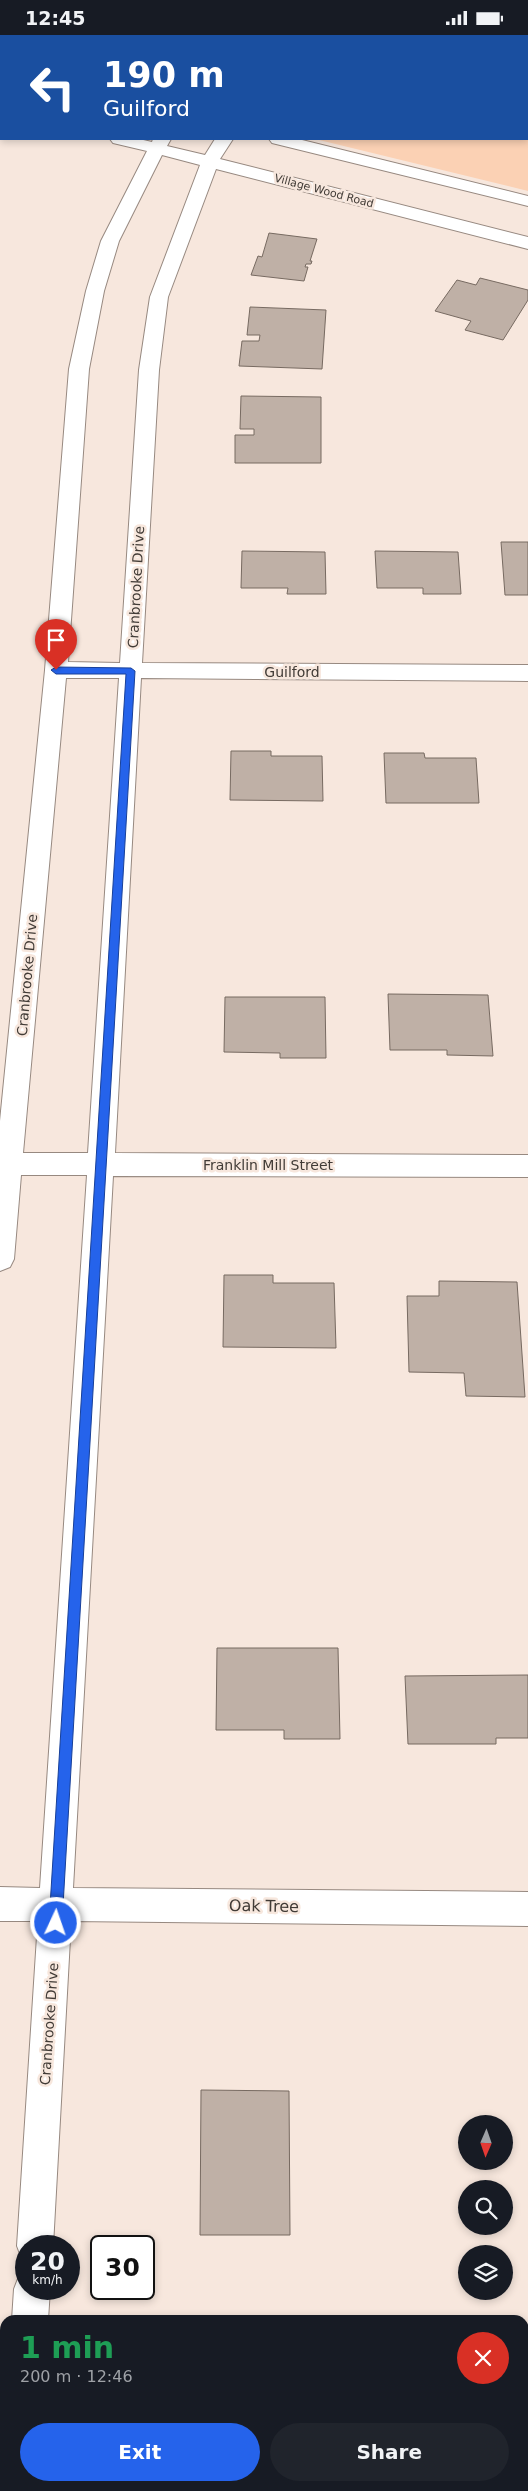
<!DOCTYPE html>
<meta charset="utf-8">
<style>
body{margin:0;font-family:"DejaVu Sans",sans-serif;background:#20242c;color:#f1f3f6;height:100vh;display:flex;flex-direction:column;font-size:19px;white-space:nowrap}
*{box-sizing:border-box;margin:0}
p{font-size:16px;color:#9ea1a6}
.icon{flex:none;width:28px;height:28px;fill:none;stroke:currentColor;stroke-width:2;stroke-linecap:round;stroke-linejoin:round}
.map{position:relative;flex:1;overflow:hidden}
.drawer{position:absolute;left:0px;top:2280px;width:529px;height:176px;display:flex;flex-direction:column;background:#171b24;border-radius:15px 15px 0 0;box-shadow:0 2px 8px #0003}
.drawer>*{flex:none}
.banner{position:absolute;left:0px;top:0px;width:529px;height:105px;box-shadow:0 2px 8px #0003;background:#1a4fa0;color:#fff;overflow:hidden}
.needle{width:32px;rotate:182deg}
.buttons{position:absolute;left:458px;top:2080px;display:grid;gap:10px}
.buttons a{display:grid;place-items:center;width:55px;height:55px;border-radius:50%;background:#171b24;box-shadow:0 2px 8px #0003;font-size:25px}
.speed{position:absolute;left:15px;top:2200px;display:flex;gap:10px;font-size:25px;font-weight:700;text-align:center}
.speed>*{display:grid;place-content:center;width:65px;height:65px;border-radius:50%;background:#171b24;box-shadow:0 2px 8px #0003;line-height:1}
.speed small{font-size:12px;font-weight:400}
.speed .limit{border:2px solid #111;border-radius:8px;background:#fff;color:#111}
.pin{position:absolute;display:grid;place-items:center;width:42px;height:42px;color:#fff;margin:-51px -21px;border-radius:50% 50% 50% 0;rotate:-45deg;box-shadow:0 0 5px #0007}
.pin .icon{rotate:45deg}
.me{position:absolute;width:55px;margin:-28px;rotate:3deg;stroke-linejoin:round;filter:drop-shadow(0 0 4px #0008)}
.turn{display:flex;align-items:center;gap:18px;height:105px;padding:0 20px;font-size:22px}
.turn .icon{width:65px;height:65px;stroke-width:2.5}
.turn b{display:block;font-size:35px;line-height:42px}
.round{display:grid;place-items:center;flex:none;width:52px;height:52px;border-radius:26px;background:#20242c}
.overview{display:flex;align-items:center;justify-content:space-between;height:85px;padding:0 20px}
h1{font-size:30px;font-weight:700;line-height:38px;color:#1e9e55}
.action{display:flex;gap:10px;margin-top:auto;padding:10px 20px}
.action a{flex:1;height:58px;border-radius:30px;background:#2563eb;color:#fff;font-size:20px;font-weight:700;line-height:58px;text-align:center}
.action a+a{background:#20242c;color:#f1f3f6}
.status{display:flex;justify-content:space-between;align-items:center;height:35px;padding:0 25px;background:#171b24;direction:ltr}
.status svg{height:14px;fill:currentColor}
.map>svg:first-child{display:block}
.green{fill:#fbd1b4}
.building{fill:#bfb0a6;stroke:#776a61}
.lines{fill:none;stroke-linecap:round;stroke-linejoin:round}
.street-casing{stroke:#978980;stroke-width:2}
.street{fill:#fff;fill-rule:evenodd}
.route{fill:#2563eb;stroke:#184099}
.labels{text-anchor:middle;dominant-baseline:central;stroke-width:5;stroke-linejoin:round;paint-order:stroke}
.far-street-label{font-size:11px;fill:#413b36;stroke:#f7e7dd}
.street-label{font-size:14px;fill:#413b36;stroke:#f7e7dd}
.near-street-label{font-size:16px;fill:#413b36;stroke:#f7e7dd}
</style>
<div class="status"><b>12:45</b><svg viewBox="0 0 49 12"><path d="M0 12V9h3v3zM5 12V6h3v6zM10 12V3h3v9zM15 12V0h3v12zM26 1h20v11H26zM47 4h2v5h-2z"/></svg></div>
<div class="map">
<svg width="528" height="2456" viewBox="0 0 528 2456">
<rect width="100%" height="100%" fill="#f7e7dd"/>
<!-- green -->
<path class="green" d="M325 0H528V156L315 104H528V1Z"/>
<!-- building -->
<g class="building">
<path d="M64 0H139L61 1Z"/>
<path d="M269 198 317 204 310 226H312L311 229H306L305 232H308L304 246 251 240 258 221 262 222Z"/>
<path d="M480 243 528 255V265L503 305 465 295 471 286 435 276 457 245 476 250Z"/>
<path d="M250 272 326 275 322 334 239 331 242 306H259L260 300H247Z"/>
<path d="M241 361 321 362V428H235V400H254V394H240Z"/>
<path d="M501 507H528V560H505Z"/>
<path d="M242 516 325 517 326 559H287L288 553H241Z"/>
<path d="M375 516 458 517 461 559H423V553H377Z"/>
<path d="M231 716H271V721H322L323 766 230 765Z"/>
<path d="M384 718H424L425 723H476L479 768H386Z"/>
<path d="M388 959 488 960 493 1021 447 1020V1015H390Z"/>
<path d="M225 962H325L326 1023H280V1018L224 1017Z"/>
<path d="M224 1240H273V1248H334L336 1313 223 1312Z"/>
<path d="M439 1246 517 1247 525 1362 466 1361 464 1338 409 1337 407 1261H439Z"/>
<path d="M217 1613H338L340 1704H284V1695H216Z"/>
<path d="M528 1640V1703H496V1709H408L405 1641Z"/>
<path d="M201 2055 289 2056 290 2200H200Z"/>
<rect x="195" y="2451" width="97" height="5"/>
</g>
<g class="lines">
<defs>
<g id="street">
<rect x="226" y="0" width="18" height="1"/>
<rect x="0" y="31" width="1" height="10"/>
<path d="M110 104H139L152 107 153 104H171L167 111 205 120 215 104H233L220 124 528 202V214L216 134 168 262 159 335 142 628 528 630V646L141 643 115 1118 528 1120V1142L113 1141 73 1853 528 1857V1891L71 1886 53 2211H26V2226L22 2224 17 2211 38 1886H0V1852L40 1853 87 1140H21L14 1224 10 1232 0 1236V1086L45 635 69 334 86 256 101 206 147 116 113 108ZM162 120 200 130 150 262 139 335 120 628 68 627 89 334 104 256 119 206ZM66 643H119L88 1118H23Z"/>
<path d="M269 104H298L528 161V171L272 108Z"/>
<path d="M26 2238V2254H50L48 2285H12L14 2254 19 2241Z"/>
<path d="M5 2438V2451H38V2456H0Z"/>
</g>
</defs>
<!-- street casing -->
<use href="#street" class="street-casing"/>
<!-- street -->
<use href="#street" class="street"/>
</g>
<!-- route -->
<path class="route" d="M56 632 131 633 135 636 62 1888 60 1893 56 1895 51 1893 49 1888 126 639H56L51 635Z"/>
<g class="labels">
<!-- far-street labels -->
<g class="far-street-label">
<text transform="translate(324 156) rotate(15)">Village Wood Road</text>
</g>
<!-- street labels -->
<g class="street-label">
<text transform="translate(136 552) rotate(-87)">Cranbrooke Drive</text>
<text x="292" y="637">Guilford</text>
<text transform="translate(27 940) rotate(-85)">Cranbrooke Drive</text>
<text x="268" y="1130">Franklin Mill Street</text>
<text transform="translate(49 1989) rotate(-86)">Cranbrooke Drive</text>
</g>
<!-- near-street labels -->
<g class="near-street-label">
<text transform="translate(264 1871) rotate(1)">Oak Tree</text>
</g>
</g>
</svg>
<div class="buttons">
<a><svg class="needle" viewBox="-14 -14 28 28"><path d="M0-13l5 13h-10z" fill="#e53935"/><path d="M0 13l5-13h-10z" fill="#9ea1a6"/></svg></a>
<a><svg class="icon" aria-label="search" viewBox="0 0 24 24"><circle cx="10" cy="10" r="6"/><path d="M15 15l6 6"/></svg></a>
<a><svg class="icon" aria-label="layers" viewBox="0 0 24 24"><path d="M12 4l9 5-9 5-9-5zM3 14l9 5 9-5"/></svg></a>
</div>
<div class="speed"><div>20<small>km/h</small></div><div class="limit">30</div></div>
<div class="pin" style="left:56px;top:635px;background:#d93025"><svg class="icon" aria-label="arrive" viewBox="0 0 24 24"><path d="M6 21V4h12l-3 4 3 4H6"/></svg></div>
<svg class="me" style="left:56px;top:1888px" viewBox="-20 -20 40 40"><circle r="17" fill="#2563eb" stroke="#fff" stroke-width="3"/><path d="M0-11L8 9 0 5-8 9z" fill="#fff"/></svg>
<div class="banner">
<div class="turn"><svg class="icon" aria-label="left" viewBox="0 0 24 24"><path d="M17 20v-9H6M10 6l-5 5 5 5"/></svg><div><b>190 m</b>Guilford</div></div>
</div>
<section class="drawer">
<div class="overview"><div><h1>1 min</h1><p>200 m · 12:46</p></div><a class="round" style="background:#d93025;color:#fff"><svg class="icon" aria-label="close" viewBox="0 0 24 24"><path d="M6 6l12 12M18 6L6 18"/></svg></a></div>
<div class="action"><a>Exit</a><a>Share</a></div>
</section>
</div>
